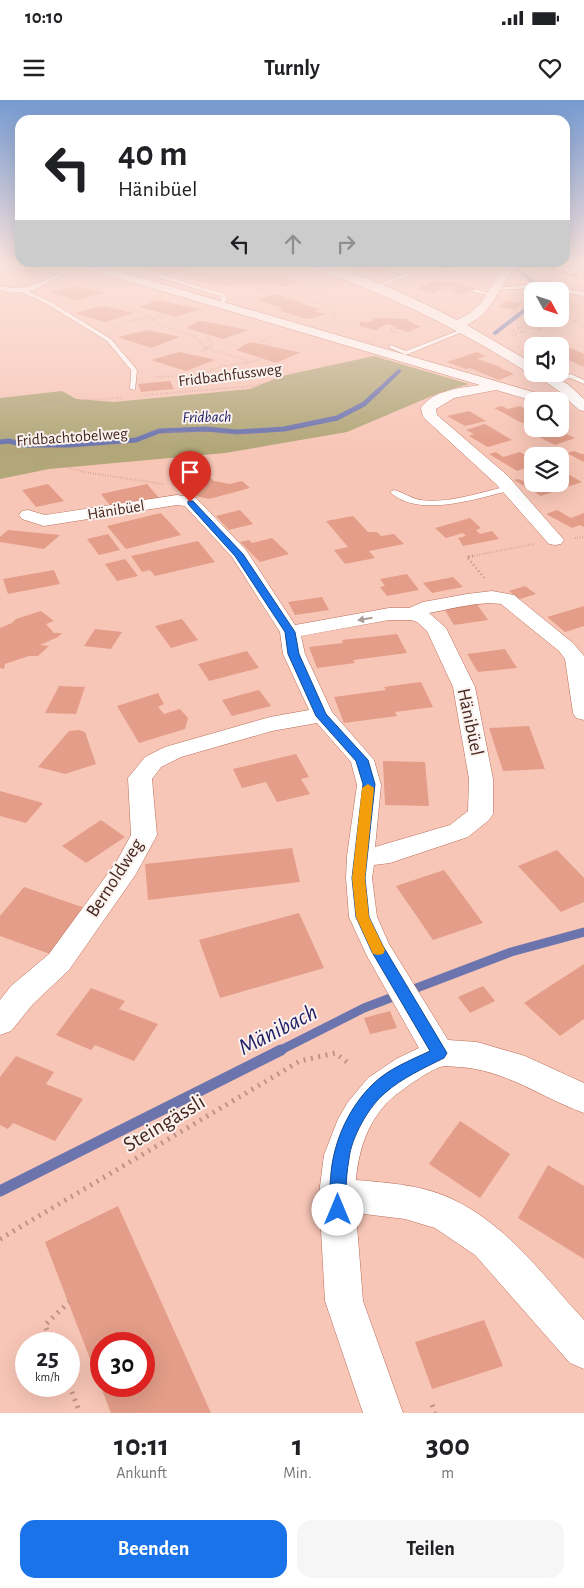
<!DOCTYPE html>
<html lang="de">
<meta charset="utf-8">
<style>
body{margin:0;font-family:"Alegreya Sans",sans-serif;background:#f6f6f6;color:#202124;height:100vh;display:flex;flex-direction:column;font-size:19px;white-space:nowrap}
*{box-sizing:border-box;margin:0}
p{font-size:16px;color:#757577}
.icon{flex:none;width:28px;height:28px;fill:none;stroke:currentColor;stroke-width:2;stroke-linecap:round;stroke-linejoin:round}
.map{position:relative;height:1313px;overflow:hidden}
.sheet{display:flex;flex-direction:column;background:#fff;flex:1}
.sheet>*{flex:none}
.guide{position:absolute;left:15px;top:15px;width:555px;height:152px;border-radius:15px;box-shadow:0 5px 20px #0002;background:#fff;color:#202124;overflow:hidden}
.needle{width:32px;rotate:130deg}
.buttons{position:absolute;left:524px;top:182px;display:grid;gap:10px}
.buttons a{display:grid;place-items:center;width:45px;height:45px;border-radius:10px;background:#fff;box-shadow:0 5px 20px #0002;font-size:25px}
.speed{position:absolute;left:15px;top:1232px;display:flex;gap:10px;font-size:25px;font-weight:700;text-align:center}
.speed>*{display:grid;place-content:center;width:65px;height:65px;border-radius:50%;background:#fff;box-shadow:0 5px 20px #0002;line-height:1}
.speed small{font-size:12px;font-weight:400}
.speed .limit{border:8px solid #d22;background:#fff;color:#111}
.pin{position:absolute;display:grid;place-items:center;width:42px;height:42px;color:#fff;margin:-51px -21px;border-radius:50% 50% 50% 0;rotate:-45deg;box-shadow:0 0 5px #0007}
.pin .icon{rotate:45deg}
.me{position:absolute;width:55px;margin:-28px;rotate:0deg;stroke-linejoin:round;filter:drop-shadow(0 0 4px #0008)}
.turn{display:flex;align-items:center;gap:18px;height:105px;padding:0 20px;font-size:22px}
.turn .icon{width:65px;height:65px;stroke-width:2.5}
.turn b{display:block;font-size:35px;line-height:42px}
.lanes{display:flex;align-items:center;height:48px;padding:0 20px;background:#0003;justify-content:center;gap:25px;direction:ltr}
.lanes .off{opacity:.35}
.eta{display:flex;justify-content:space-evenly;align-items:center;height:85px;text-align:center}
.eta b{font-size:30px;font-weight:700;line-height:35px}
.cta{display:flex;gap:10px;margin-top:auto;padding:10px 20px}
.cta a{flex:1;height:58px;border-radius:15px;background:#1a73e8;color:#fff;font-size:20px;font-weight:700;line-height:58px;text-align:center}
.cta a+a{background:#f6f6f6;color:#202124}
.status{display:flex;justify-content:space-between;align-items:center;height:35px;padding:0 25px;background:#fff;direction:ltr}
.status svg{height:14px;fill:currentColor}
header{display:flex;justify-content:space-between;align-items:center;height:65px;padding:0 20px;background:#fff;font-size:22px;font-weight:700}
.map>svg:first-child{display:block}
.built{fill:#feb6a1}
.green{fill:#b1a779}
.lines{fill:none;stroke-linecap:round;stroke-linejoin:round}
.stream-far3{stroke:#6c74ae;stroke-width:4}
.stream-far2{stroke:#6c74ae;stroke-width:5}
.stream-far1{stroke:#6c74ae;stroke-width:9}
.stream{stroke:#6c74ae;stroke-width:11}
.building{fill:#e39d88;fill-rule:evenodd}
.lane-casing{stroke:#b96e58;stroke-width:1}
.street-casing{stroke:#b96e58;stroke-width:1}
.path-far2{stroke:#bf9386;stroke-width:2;stroke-dasharray:0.5 2;stroke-linecap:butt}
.path-far1{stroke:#bf9386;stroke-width:2.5;stroke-dasharray:1 3;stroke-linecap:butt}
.path{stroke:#bf9386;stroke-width:5;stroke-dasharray:2 5.5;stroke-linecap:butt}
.lane{fill:#fff;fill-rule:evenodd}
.street{fill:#fff;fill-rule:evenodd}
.rail-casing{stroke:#987064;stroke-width:3}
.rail{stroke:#faf2ef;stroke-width:2;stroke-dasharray:5.5;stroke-linecap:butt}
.oneway{fill:#ac9d99}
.route{fill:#1a73e8;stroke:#114b97}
.slow{fill:#f59e0b}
.labels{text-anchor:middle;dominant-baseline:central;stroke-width:4;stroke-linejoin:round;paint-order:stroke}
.far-street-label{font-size:16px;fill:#46261d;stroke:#faf2ef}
.far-water-label{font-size:16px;font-style:italic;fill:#212066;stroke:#faf2ef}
.street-label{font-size:19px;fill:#46261d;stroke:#faf2ef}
.near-street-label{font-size:22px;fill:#46261d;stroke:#faf2ef}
.near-water-label{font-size:24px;font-style:italic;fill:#212066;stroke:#faf2ef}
</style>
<div class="status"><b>10:10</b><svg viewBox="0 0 49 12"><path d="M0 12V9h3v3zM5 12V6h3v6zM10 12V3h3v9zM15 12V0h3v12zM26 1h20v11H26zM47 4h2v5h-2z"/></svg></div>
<header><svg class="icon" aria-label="menu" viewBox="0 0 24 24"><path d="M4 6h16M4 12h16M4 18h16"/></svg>Turnly<svg class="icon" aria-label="heart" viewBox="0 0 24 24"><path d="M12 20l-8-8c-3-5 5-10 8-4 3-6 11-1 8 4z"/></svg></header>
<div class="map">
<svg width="584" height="1313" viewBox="0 0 584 1313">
<rect width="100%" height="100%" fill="#f8c6b7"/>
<!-- built -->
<path class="built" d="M527 164H543L584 175V182L548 170 527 167 530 165Z"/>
<!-- green -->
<path class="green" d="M374 256 469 284 439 293 347 332 225 353 49 369 0 379V298L62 291 76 299 114 302 250 289 282 276Z"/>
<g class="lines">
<!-- stream-far3 -->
<g class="stream-far3">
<path d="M515 167 535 184 534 191"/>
<path d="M495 233 529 207 532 195"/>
<path d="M377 292 399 271"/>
</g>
<!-- stream-far2 -->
<path class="stream-far2" d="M0 342 9 341 25 345H69L136 340 159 331 206 329 237 332 284 329 337 318 364 304 378 291"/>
<!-- stream-far1 -->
<path class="stream-far1" d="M279 951 364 908 511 852 584 832"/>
<!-- stream -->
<path class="stream" d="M0 1091 281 950"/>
</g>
<!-- building -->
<g class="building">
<path d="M157 164H170L191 169 171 176 144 169Z"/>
<path d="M346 164H369L390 170 376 174 342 166Z"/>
<path d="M424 164H455L444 169Z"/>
<path d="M477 164H500L490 169 474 166Z"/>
<path d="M196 171 226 178 232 175 257 178 265 175 275 178 281 175 298 181 284 187 270 183 264 185 251 183 231 186 217 183 213 184 183 178 189 176 186 175Z"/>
<path d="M433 182 465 183 463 184 476 188 465 194 450 191 454 190 444 187 435 193 419 189 420 185 425 186Z"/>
<path d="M77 186 105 192 78 201 49 192Z"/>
<path d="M274 194 305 203 302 204 319 209 315 211 325 214 311 219 303 218 278 210 283 208 257 200Z"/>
<path d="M157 200 200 209 175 217 140 207Z"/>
<path d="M505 201 521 203 515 210 499 207Z"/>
<path d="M102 206H103L134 213 105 222 75 213Z"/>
<path d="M376 218 410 219 408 220 416 225 421 226 408 232 394 228 398 227 387 224 376 230 359 226 361 221 366 223Z"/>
<path d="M198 221H203L248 230 223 239 186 228Z"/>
<path d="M147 230 177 236 179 237 151 248 118 237Z"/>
<path d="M544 236 584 254V267L560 256V246H539L530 242 538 240 534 239Z"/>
<path d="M250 242 298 252H301L276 263 236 250Z"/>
<path d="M179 252 212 259 215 260 186 271 151 260Z"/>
<path d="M477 252 486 256 477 259 501 267H499L514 274 499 280 470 268 466 269 447 262Z"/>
<path d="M170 281 174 289 141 292 138 284Z"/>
<path d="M502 306 508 309 520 306 532 313V321L522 323 494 308Z"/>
<path d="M469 311 486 321 465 326 447 316Z"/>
<path d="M485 324 512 340 488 347 469 336 474 334 466 330Z"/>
<path d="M536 329 542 332 556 329 575 338 555 345 529 332Z"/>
<path d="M574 351 581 354H584V362L567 353Z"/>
<path d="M496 352 503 357 520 352 532 359V366L517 371 489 354Z"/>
<path d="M205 373 214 381 230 384 242 381 250 388 209 399 196 396 198 389 184 378Z"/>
<path d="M566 373 582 382 541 396 514 380 518 379 523 381 532 378V384H560V375Z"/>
<path d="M48 384 64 401 36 407 22 390Z"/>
<path d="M147 384 159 398 112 408 101 394Z"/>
<path d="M240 410 253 424 229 430 216 416Z"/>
<path d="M557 410 571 418 584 413V427L580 425 572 428 546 414Z"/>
<path d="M161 413 181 435 126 449 107 426Z"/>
<path d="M353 416 368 432H377L381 436 394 434 404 444 369 451 375 458 345 464 334 450 348 447 326 421Z"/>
<path d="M470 418 481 428 476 430 480 434 492 431 499 439 463 446 458 438 466 436 463 433 446 438 435 428Z"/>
<path d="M8 430 60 435 44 449 0 442V437Z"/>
<path d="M108 434 120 450 99 455 87 439Z"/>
<path d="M272 438 289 454 260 462 240 442 249 440 252 443Z"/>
<path d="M198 441 215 462 155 476 150 470 142 472 131 456Z"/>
<path d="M125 459 138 476 117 481 105 464Z"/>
<path d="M54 470 60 484 8 494 3 479Z"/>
<path d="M407 474 419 490 387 496 380 487 385 486 380 479Z"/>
<path d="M453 477 463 487 432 493 423 483Z"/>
<path d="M525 486 536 494 520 499 509 491Z"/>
<path d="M322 497 329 510 295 515 288 502Z"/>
<path d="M476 503 488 520 454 525 443 507Z"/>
<path d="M584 506V526L565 532 547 517Z"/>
<path d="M41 511 54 521 46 524 54 533H62L58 537 40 545 49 546 38 556H29L5 564 4 569 0 568V528L12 523 16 519Z"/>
<path d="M182 519 198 540 171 548 155 526Z"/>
<path d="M95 529 122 532 111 549 84 546Z"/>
<path d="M397 534 407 553 353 560 355 563 317 568 309 547 343 543 342 540Z"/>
<path d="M505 549 517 568 478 572 467 554Z"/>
<path d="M247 551 259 568 209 581 198 564Z"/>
<path d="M421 582 433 607 395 612 397 616 344 623 334 597 386 590 384 587Z"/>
<path d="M59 586 85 587 76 614 45 613Z"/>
<path d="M259 590 271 606 232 616 222 600Z"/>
<path d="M158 593 164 604 158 607 164 614 180 609 188 618 185 629 139 643 117 606Z"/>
<path d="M529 626 545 669 503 671 489 628Z"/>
<path d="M79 630 85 632 96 664 65 674 38 667 69 631Z"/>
<path d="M296 654 309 677 301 679 310 694 277 702 266 682 242 688 233 669Z"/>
<path d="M383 661 425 662 429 706 385 705Z"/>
<path d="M0 691 43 703 26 723 0 716Z"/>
<path d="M101 720 125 737 86 763 62 746Z"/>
<path d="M292 748 300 782 148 800 145 764Z"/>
<path d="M557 750 584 778V802L561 812 518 766Z"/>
<path d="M444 770 483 823 433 840 396 786Z"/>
<path d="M24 787 85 808 50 854 0 836V816Z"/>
<path d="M299 813 324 868 220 898 199 840Z"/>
<path d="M584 864V919L560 936 524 903Z"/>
<path d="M483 886 495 901 470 913 458 897Z"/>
<path d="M91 888 125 901 119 909 158 924 134 961 95 945 91 950 56 935Z"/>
<path d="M390 911 397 928 370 934 364 918Z"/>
<path d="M16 956 54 972 46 984 83 999 55 1041 13 1023 8 1029 0 1025V977Z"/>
<path d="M460 1021 510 1054 480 1098 429 1064Z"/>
<path d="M548 1065 584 1086V1159L518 1118Z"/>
<path d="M118 1106 186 1257 211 1313H111L45 1142ZM101 1244H144V1286H101Z"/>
<path d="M484 1220 503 1266 432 1289 415 1242Z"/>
</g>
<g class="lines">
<defs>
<g id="lane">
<path d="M76 164H83L34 190 28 191 51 202 111 239 137 270 135 290 130 289 131 270 107 241 47 204 21 192 13 193 0 190V186C30 193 50 178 76 164Z"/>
<path d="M408 172 410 175 377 188 372 187Z"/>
<path d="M159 174 225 194 227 200 221 206H217L221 200 220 196 157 177Z"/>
<path d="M535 184 584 192V196L535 188 497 190 494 188Z"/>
<path d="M474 189 496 194 493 196 472 192Z"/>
<path d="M462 229 467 230 406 255 388 247 391 245 406 251Z"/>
<path d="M571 274 584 280V284L570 278 552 283 549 281Z"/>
<path d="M509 386 513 388 512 390C478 398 419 419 390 392L394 390C403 392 410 398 420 400 449 404 481 392 509 386Z"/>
</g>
<g id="street">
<path d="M76 164H93L554 298 556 301H534L496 290 454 298 436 309 437 315 508 376 564 440 561 444 555 445 549 444 496 384 423 317 421 308C433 290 460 288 480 285L77 166Z"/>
<path d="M302 164C349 164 415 199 457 220L470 213 481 203 505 164H517C499 185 494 212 467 225L532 263V273L527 272C456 228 384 191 303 166Z"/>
<path d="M534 274C558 273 568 284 584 299V311L579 310 559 291Z"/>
<path d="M177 395 196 398 246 450 295 525 389 508H409L423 502 467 494 492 491 514 495 573 543 584 556V620L576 618 573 613 565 559 559 551 501 504C478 501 452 509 429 513L446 528 475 587 493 679V714L489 720 468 737 390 763 374 765 372 778 377 817 389 844 448 940 477 942 525 956 584 983V1013C542 998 506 970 459 967 453 967 446 965 440 967 426 973 413 982 401 991 371 1012 359 1045 356 1080 389 1083 426 1085 456 1101 509 1127 545 1178 584 1220V1269L570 1263 475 1155 435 1128 405 1119 356 1113 363 1201 403 1313H363L325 1201 319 1094 324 1055 338 1019 348 1002 368 978 396 959 419 948 367 856 349 817 346 778 347 756 357 685 351 662 317 623 272 631 181 657 161 667 152 679 157 735 136 774 69 870 33 904 11 931 0 935V900L11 886 49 854 117 761 131 735 128 678 145 657 165 647 270 617 309 610 283 554 280 532 232 457 185 406 177 405 44 426 22 419 19 415 22 411 28 410 45 415ZM389 520H411L417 522 427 531 453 587 469 679 468 711 450 725 375 747 381 685 374 660 332 612 305 554 301 536Z"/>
</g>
</defs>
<!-- lane casing -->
<use href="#lane" class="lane-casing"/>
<!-- street casing -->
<use href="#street" class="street-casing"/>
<!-- path-far2 -->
<g class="path-far2">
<path d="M192 164 220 168 223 167V164"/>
<path d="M233 164 265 170 259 164"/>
<path d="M277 164 291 168"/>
<path d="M381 164 389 166"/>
<path d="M535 166 569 175"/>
<path d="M421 169 475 175"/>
<path d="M307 181 310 183 295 192 297 195 330 207 335 220"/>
<path d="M236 188 295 192"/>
<path d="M450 189 445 191 460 195"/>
<path d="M299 190 354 200"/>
<path d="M122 192 123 206 145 214 160 225 194 236 206 248 246 260 248 263 222 266 199 275 156 277"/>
<path d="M560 212 584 226"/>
<path d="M152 219 163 215"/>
<path d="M396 226 390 230 398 233"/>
<path d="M115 228 128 221 149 217"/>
<path d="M510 235H517L513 231 526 233 518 228 520 227 540 229 523 222H548L541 219"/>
<path d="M260 243 272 236"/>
<path d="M202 251 211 247 210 239 207 237 209 236"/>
<path d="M248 263 261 259"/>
<path d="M145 295 253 286 361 264"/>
<path d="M0 304 122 298"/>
<path d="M16 352 84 372 163 384"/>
<path d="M0 354 143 343 156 336 170 332 277 335 302 329 334 326 373 309 387 289 401 282 417 280"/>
<path d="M575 438 584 437"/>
<path d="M467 457 534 444"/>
</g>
<!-- path-far1 -->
<path class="path-far1" d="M473 456 467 457 486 480"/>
<!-- path -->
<g class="path">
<path d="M0 1139 300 961 335 953 347 962"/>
<path d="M52 1244 45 1225 69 1202"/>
<path d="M69 1285 80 1313"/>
<path d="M432 1305 435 1313"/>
</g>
<!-- lane -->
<use href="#lane" class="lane"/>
<!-- street -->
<use href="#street" class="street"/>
<defs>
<path id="rail" d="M535 164 584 177"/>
</defs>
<!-- rail casing -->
<use href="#rail" class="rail-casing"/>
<!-- rail -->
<use href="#rail" class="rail"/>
</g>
<!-- one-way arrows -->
<defs><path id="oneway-solid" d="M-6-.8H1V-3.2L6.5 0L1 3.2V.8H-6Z" transform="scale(1.25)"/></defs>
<use class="oneway" href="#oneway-solid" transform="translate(365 519) rotate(170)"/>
<!-- sky -->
<linearGradient id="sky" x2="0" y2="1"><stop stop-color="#769ad1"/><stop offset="0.47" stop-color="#fce5df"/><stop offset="1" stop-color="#fce5df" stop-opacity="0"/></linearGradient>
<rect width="584" height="348" fill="url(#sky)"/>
<!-- route -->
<path class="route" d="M188 401H193L243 454 295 532 299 554 326 614 368 660 375 684 365 778 369 817 383 846 447 953 444 958C424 968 402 978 385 993 369 1006 351 1038 349 1059 347 1070 346 1082 346 1093 346 1101 348 1108 344 1115L338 1118 332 1115C327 1102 330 1087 331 1073 334 1041 349 1007 373 984 388 969 411 960 430 951L372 852 356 817 352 778 363 684 356 661 316 616 288 554 285 532 235 456 188 404Z"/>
<!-- slow -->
<path class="slow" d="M368 684 374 688 365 778 369 817 385 850 383 854 378 855 373 854 356 817 352 778 362 688Z"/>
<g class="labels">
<!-- far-street labels -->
<g class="far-street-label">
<text transform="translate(230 275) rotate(-7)">Fridbachfussweg</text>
<text transform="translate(72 337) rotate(-4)">Fridbachtobelweg</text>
<text transform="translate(116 410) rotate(-9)">Hänibüel</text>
</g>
<!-- far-water labels -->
<g class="far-water-label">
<text transform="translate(207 317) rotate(-1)">Fridbach</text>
</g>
<!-- street labels -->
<g class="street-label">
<text transform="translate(470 622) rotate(78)">Hänibüel</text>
<text transform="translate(115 778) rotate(-57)">Bernoldweg</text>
</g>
<!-- near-street labels -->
<g class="near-street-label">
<text transform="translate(164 1023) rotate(-31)">Steingässli</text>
</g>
<!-- near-water labels -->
<g class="near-water-label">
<text transform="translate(278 930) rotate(-27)">Mänibach</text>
</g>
</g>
</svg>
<div class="buttons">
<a><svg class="needle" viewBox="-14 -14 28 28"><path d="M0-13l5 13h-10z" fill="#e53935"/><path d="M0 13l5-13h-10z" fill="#757577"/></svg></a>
<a><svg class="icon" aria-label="sound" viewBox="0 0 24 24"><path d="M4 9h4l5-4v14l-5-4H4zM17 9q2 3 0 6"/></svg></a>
<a><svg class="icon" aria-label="search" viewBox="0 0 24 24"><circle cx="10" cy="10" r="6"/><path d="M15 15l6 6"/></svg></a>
<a><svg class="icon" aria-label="layers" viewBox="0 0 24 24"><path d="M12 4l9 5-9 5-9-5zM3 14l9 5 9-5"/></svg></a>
</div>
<div class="speed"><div>25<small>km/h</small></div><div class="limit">30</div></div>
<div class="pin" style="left:190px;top:402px;background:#d93025"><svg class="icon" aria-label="arrive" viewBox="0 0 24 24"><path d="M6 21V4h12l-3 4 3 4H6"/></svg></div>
<svg class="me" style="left:338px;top:1110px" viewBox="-20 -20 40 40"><circle r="19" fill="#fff"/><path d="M0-13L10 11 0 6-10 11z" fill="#1a73e8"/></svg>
<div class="guide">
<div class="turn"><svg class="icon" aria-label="left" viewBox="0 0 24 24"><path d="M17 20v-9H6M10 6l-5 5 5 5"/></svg><div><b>40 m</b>Hänibüel</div></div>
<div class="lanes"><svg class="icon" aria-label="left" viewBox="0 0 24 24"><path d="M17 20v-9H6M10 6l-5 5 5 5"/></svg><svg class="icon off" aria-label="ahead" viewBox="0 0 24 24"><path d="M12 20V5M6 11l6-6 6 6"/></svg><svg class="icon off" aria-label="right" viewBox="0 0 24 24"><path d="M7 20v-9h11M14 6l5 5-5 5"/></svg></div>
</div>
</div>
<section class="sheet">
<div class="eta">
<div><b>10:11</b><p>Ankunft</p></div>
<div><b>1</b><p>Min.</p></div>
<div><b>300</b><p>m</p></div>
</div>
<div class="cta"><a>Beenden</a><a>Teilen</a></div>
</section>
